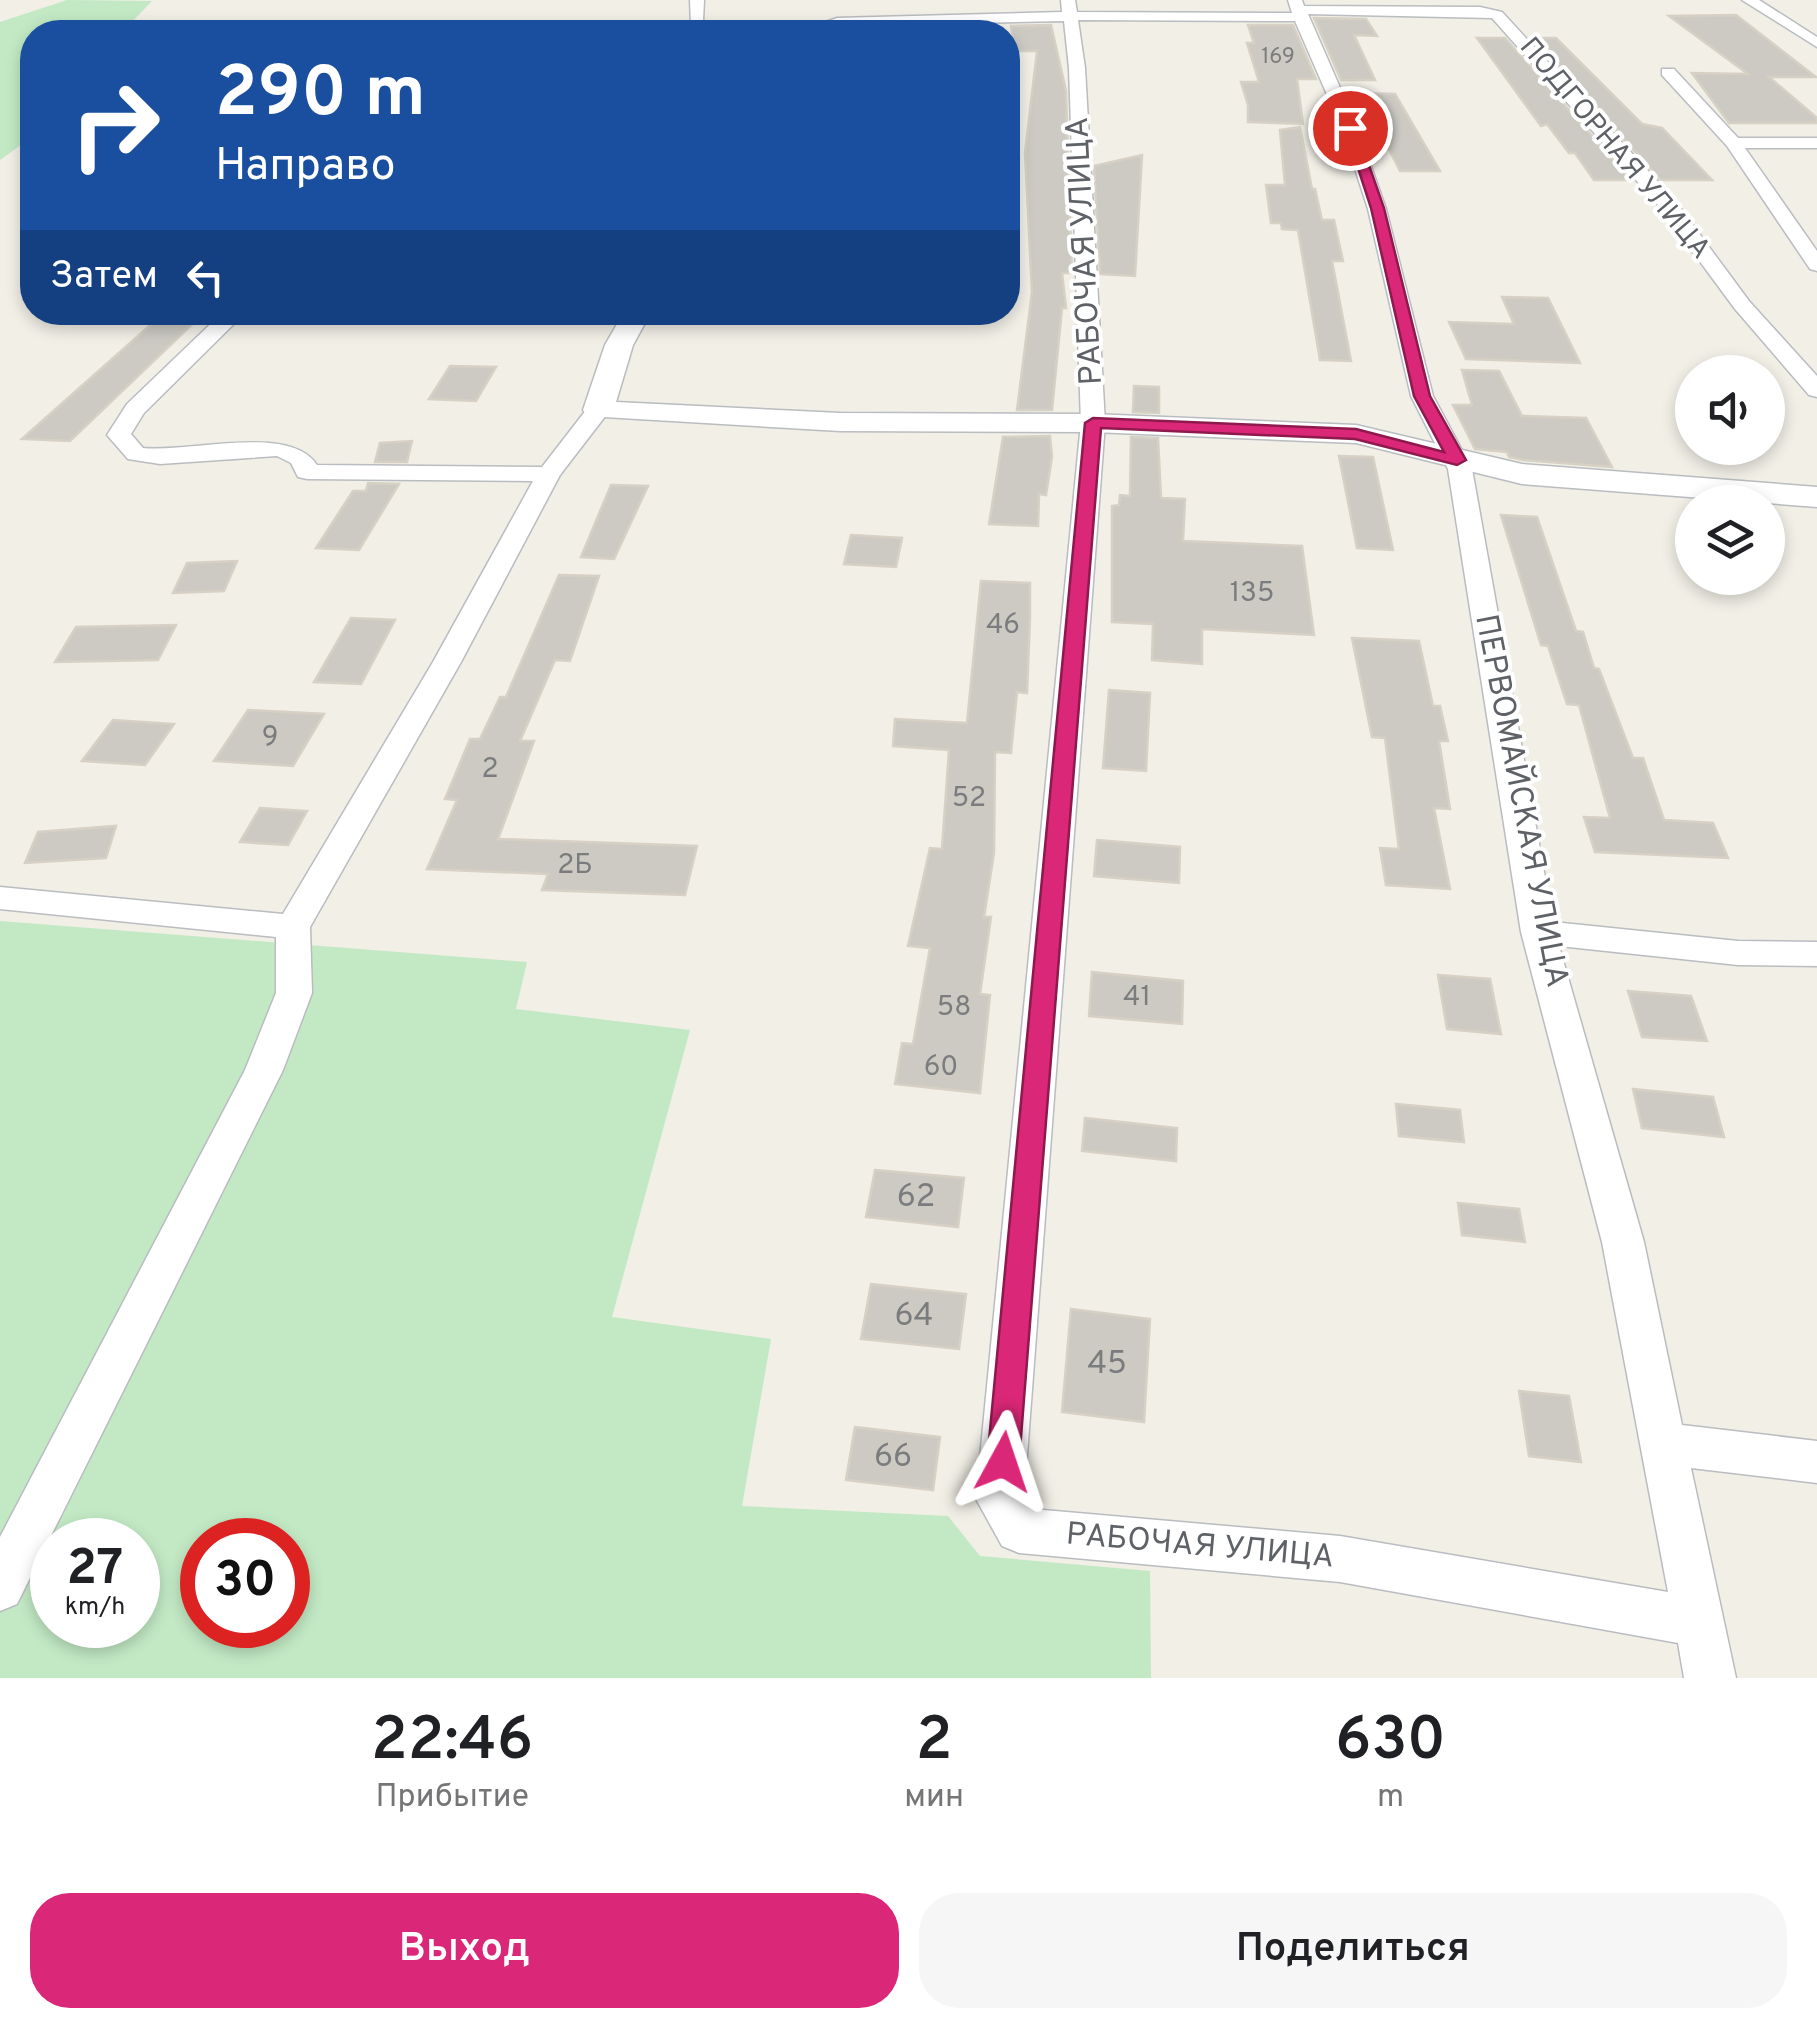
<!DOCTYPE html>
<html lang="ru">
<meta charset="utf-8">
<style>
body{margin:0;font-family:Overpass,sans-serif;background:#f6f6f6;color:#202124;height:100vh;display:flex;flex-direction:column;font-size:38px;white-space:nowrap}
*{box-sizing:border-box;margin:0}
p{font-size:32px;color:#757577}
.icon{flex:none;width:55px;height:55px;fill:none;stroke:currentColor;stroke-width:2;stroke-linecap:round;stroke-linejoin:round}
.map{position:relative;height:1678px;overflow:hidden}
.sheet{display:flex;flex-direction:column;background:#fff;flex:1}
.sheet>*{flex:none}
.hud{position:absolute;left:20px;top:20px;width:1000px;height:305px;border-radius:40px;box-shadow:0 5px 15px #0003;background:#1a4fa0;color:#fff;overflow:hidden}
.buttons{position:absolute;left:1675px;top:355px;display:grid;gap:20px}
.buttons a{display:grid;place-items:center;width:110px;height:110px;border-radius:50%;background:#fff;box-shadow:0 5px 15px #0003;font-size:50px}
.speed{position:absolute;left:30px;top:1518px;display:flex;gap:20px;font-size:50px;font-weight:700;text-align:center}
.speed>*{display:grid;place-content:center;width:130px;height:130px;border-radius:50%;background:#fff;box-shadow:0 5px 15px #0003;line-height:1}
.speed small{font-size:25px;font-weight:400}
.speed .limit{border:15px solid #d22;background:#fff;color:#111}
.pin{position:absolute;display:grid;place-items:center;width:85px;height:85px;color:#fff;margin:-42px;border:5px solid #fff;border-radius:50%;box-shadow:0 2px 10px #0007}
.me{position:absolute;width:110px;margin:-55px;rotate:5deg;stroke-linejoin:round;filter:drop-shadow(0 0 8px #0008)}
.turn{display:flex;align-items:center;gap:35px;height:210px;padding:0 30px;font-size:45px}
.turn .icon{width:130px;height:130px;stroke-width:2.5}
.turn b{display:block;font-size:70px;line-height:85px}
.then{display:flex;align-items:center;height:95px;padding:0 30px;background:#0003;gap:20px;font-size:38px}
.eta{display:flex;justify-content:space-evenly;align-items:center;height:170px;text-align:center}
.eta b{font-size:60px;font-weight:600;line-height:70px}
.primary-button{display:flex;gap:20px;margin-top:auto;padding:20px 30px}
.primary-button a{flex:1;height:115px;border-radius:40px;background:#db2777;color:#fff;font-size:40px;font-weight:600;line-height:115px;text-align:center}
.primary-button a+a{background:#f6f6f6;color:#202124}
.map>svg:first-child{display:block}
.green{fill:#c2e9c4;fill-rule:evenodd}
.building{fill:#cccac3;stroke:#d6d1c4;stroke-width:2.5}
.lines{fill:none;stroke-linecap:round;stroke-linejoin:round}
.minor-casing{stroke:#b9bcc0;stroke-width:3}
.tertiary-casing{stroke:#b9bcc0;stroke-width:3}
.minor{fill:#fff;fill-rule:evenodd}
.tertiary{fill:#fff;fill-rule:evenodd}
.route{fill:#db2777;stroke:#8e194d;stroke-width:2.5}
.labels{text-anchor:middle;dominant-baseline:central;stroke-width:8;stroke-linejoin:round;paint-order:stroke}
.far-number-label{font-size:22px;fill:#7a7c7e}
.far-street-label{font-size:28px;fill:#5e6267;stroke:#fff}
.number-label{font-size:28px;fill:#7a7c7e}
.street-label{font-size:32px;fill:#5e6267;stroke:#fff}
.near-number-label{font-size:32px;fill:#7a7c7e}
</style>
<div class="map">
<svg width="1817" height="1678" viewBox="0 0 1817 1678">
<rect width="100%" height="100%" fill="#f1efe6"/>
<!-- green -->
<g class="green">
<path d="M67 0 152 1 122 32H32V137L0 160V22Z"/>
<path d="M0 921 527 962 516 1009 690 1030 612 1317 771 1339 742 1506 948 1516 980 1556 1150 1571 1151 1678H0ZM52 1540H138V1625H52ZM202 1540H288V1625H202Z"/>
</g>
<!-- building -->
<g class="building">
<path d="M1736 15 1816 77H1769L1817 118V123H1729L1692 73 1748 74 1669 16Z"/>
<path d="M1314 18 1366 19 1377 36 1354 35 1375 80H1341Z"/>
<path d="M1051 25 1066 91 1072 273H1062L1066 308H1062L1052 410H1017L1032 292 1025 153 1037 51H1015L1011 26Z"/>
<path d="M1248 25H1293L1316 79H1297L1303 124 1248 122V105L1241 82H1259L1247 43H1254Z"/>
<path d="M1477 38H1505L1631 180H1594L1575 153H1569L1547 124 1541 126Z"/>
<path d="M1531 38H1556L1642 124 1662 128 1712 180H1661Z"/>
<path d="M1353 93 1395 94 1440 171H1400L1376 124H1368Z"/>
<path d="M1300 127 1312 189H1315L1322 220H1334L1343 261H1332L1351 361 1320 360 1298 230 1282 229 1281 223H1271L1266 185H1285L1280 130Z"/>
<path d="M1142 155 1135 276 1100 274 1094 166Z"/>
<path d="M1502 297 1548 298 1580 363 1466 359 1449 322 1514 324Z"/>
<path d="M165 312H205L70 441 22 439Z"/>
<path d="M450 366 496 367 476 401 429 399Z"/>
<path d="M1462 370 1499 371 1522 416 1586 418 1612 467 1523 460 1509 457 1507 452 1475 449 1453 405H1472Z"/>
<path d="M1134 386 1159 387V413L1133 412Z"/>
<path d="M1050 436 1052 457 1046 495 1039 494 1038 526 989 524 1003 437Z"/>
<path d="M1131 437 1158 438 1161 498 1185 499 1183 541 1302 546 1314 635 1202 629V664L1152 660 1153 624 1112 622V506L1119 505 1120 495 1130 496Z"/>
<path d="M412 441 407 462H375L380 443Z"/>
<path d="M1339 456 1373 457 1393 550 1357 548Z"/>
<path d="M368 483 399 484 359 550 316 548 353 491H366Z"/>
<path d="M611 485 648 486 614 559 581 557Z"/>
<path d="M1501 515 1537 517 1576 631 1583 632 1594 668 1599 669 1633 758H1643L1664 820 1713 823 1728 858 1595 852 1584 817 1610 818 1579 705 1567 704 1548 646 1541 645Z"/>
<path d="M851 535 902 538 896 567 844 564Z"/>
<path d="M237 561 224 591 173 593 187 563Z"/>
<path d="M559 575 599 576 570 661 555 660 520 741H534L498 839 697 846 685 895 542 890 548 874 427 869 457 800 445 799 470 739H480L500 697H506Z"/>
<path d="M981 581 1030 583V618L1027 693 1017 692 1011 753 995 752 994 853 984 917H991L980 994 990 995 980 1093 895 1084 902 1043 913 1044 930 948 908 946 930 848 942 849 949 750 893 746 895 719 967 723Z"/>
<path d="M351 618 395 620 361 684 314 682Z"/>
<path d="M176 625 158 660 55 662 76 627Z"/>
<path d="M1352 638 1419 641 1433 706H1440L1448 741H1439L1450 809 1434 808 1450 889 1386 885 1380 848 1399 849 1385 738 1372 737Z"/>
<path d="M1109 690 1150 693 1146 771 1103 768Z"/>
<path d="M248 710 324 714 293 766 214 761Z"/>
<path d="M113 720 174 724 145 765 82 761Z"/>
<path d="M260 808 307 811 288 845 240 842Z"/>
<path d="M116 826 106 858 25 863 38 832Z"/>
<path d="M1097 840 1180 847 1179 883 1094 876Z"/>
<path d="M1092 972 1183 981 1182 1024 1089 1016Z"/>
<path d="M1438 975 1490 979 1501 1034 1447 1029Z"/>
<path d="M1628 991 1691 996 1707 1041 1642 1037Z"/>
<path d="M1633 1089 1713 1097 1724 1137 1642 1128Z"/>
<path d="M1396 1104 1460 1110 1464 1142 1399 1136Z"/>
<path d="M1085 1118 1177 1128 1176 1161 1082 1151Z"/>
<path d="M875 1170 964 1178 958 1227 866 1217Z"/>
<path d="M1458 1203 1519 1209 1525 1242 1462 1235Z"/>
<path d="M871 1284 966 1294 959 1349 861 1339Z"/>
<path d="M1071 1309 1150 1319 1144 1422 1062 1412Z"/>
<path d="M1519 1391 1569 1396 1581 1462 1529 1456Z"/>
<path d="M855 1427 940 1437 933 1490 846 1480Z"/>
</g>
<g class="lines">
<defs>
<g id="minor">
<path d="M690 0H704L703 21 721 32H704L691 26Z"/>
<path d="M1061 0H1075L1077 12 1292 13 1288 0H1302L1304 6 1480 7 1502 12 1673 198 1749 301 1817 376V397L1809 395 1735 309 1659 206 1492 18 1308 14 1358 129 1386 209 1433 396 1472 469 1553 922 1738 941 1817 942V966L1738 965 1559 946 1644 1242 1682 1425 1817 1441V1483L1691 1468 1736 1678H1684L1678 1643 1340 1582 1019 1553 1002 1546 976 1499 1081 423 1069 68 1064 21 838 26 818 32H797L837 18 1062 12ZM1078 20 1295 21 1342 129 1368 209 1411 396 1448 469 1521 932 1602 1242 1668 1592 1340 1536 1032 1509 1024 1495 1105 423 1085 68Z"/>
<path d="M1742 0H1759L1817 37V47Z"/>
<path d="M1662 69H1674L1738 138H1817V148H1745L1817 251V271L1810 269 1727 146 1662 75Z"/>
<path d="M223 312H246L144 413 131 434 143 448C189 453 290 423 317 465L542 467 590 405 598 403 610 410 560 475 461 662 310 927 312 993 283 1070 17 1604 0 1611V1537L245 1070 276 993V937L0 909V887L283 914 433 662 533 481 307 479 298 477 291 463 277 456 160 464 128 459 107 435 127 404Z"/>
</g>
<g id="tertiary">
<path d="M498 22 528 26 538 32H491L488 28Z"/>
<path d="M624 312H651L633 345 616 402 840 413 1093 414 1356 425 1522 464 1817 487V507L1522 484 1356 443 1093 432 840 431 587 416 583 410 605 345Z"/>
</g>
</defs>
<!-- minor casing -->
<use href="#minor" class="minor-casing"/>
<!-- tertiary casing -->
<use href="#tertiary" class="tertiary-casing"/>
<!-- minor -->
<use href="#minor" class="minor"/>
<!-- tertiary -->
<use href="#tertiary" class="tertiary"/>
</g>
<!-- route -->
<path class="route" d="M1350 125 1356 128 1384 208 1430 396 1466 460 1457 465 1355 439 1101 428 1019 1462 1014 1472 1003 1477 991 1472 987 1462 1085 423 1093 418 1356 429 1444 452 1414 396 1371 208 1345 128Z"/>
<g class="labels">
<!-- far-number labels -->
<g class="far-number-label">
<text x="1278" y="57">169</text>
</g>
<!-- far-street labels -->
<g class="far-street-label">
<text transform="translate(1614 149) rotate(50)">ПОДГОРНАЯ УЛИЦА</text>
</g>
<!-- number labels -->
<g class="number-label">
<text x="1252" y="594">135</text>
<text x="1003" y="626">46</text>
<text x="270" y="738">9</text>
<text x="490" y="770">2</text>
<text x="969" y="799">52</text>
<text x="575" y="866">2Б</text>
<text x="1137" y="998">41</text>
<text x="954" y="1008">58</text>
<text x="941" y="1068">60</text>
</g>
<!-- street labels -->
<g class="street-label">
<text transform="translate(1086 251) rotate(-93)">РАБОЧАЯ УЛИЦА</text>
<text transform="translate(1520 801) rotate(79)">ПЕРВОМАЙСКАЯ УЛИЦА</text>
<text transform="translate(1200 1547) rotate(5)">РАБОЧАЯ УЛИЦА</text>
</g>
<!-- near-number labels -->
<g class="near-number-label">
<text x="916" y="1198">62</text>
<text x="914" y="1317">64</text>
<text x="1107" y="1365">45</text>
<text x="893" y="1458">66</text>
</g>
</g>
</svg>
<div class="buttons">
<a><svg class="icon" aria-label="sound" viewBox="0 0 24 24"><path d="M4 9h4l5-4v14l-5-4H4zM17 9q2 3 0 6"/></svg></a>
<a><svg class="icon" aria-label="layers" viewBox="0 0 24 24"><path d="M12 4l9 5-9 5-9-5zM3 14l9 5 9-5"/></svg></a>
</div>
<div class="speed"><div>27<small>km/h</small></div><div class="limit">30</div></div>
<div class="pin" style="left:1350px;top:128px;background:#d93025"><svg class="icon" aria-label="arrive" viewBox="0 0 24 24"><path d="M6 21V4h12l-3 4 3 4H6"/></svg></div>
<svg class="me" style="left:1003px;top:1462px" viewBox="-20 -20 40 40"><path d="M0-17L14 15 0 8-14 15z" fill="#db2777" stroke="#fff" stroke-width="4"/></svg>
<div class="hud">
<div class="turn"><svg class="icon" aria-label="right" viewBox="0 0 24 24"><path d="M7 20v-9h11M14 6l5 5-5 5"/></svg><div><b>290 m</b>Направо</div></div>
<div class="then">Затем<svg class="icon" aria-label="left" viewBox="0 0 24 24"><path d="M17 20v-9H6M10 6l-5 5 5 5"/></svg></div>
</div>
</div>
<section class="sheet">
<div class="eta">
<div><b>22:46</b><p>Прибытие</p></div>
<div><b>2</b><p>мин</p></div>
<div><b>630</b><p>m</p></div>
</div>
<div class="primary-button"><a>Выход</a><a>Поделиться</a></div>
</section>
